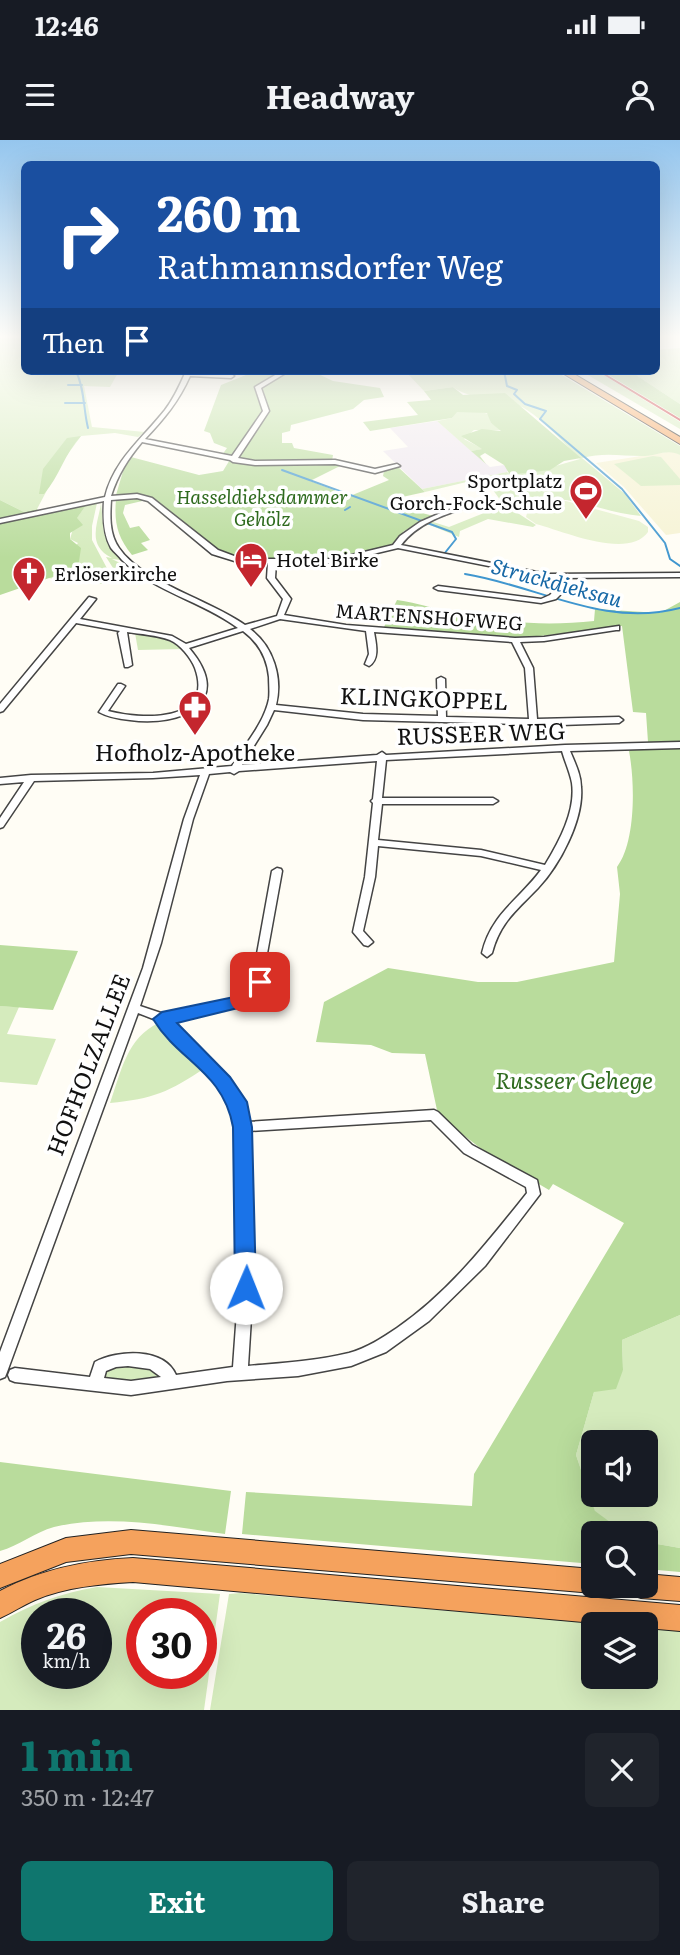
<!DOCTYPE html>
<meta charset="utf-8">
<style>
body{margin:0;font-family:Literata,serif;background:#20242c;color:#f1f3f6;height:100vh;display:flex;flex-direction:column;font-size:26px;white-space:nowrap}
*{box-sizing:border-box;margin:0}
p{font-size:23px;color:#9ea1a6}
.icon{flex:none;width:38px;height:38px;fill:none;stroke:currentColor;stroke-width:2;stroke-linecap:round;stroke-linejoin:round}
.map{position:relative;height:1570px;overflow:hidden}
.panel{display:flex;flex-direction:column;background:#171b24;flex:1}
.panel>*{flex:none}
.top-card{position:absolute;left:21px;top:21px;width:639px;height:214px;border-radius:10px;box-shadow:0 7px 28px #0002;background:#1a4fa0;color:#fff;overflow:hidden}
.fabs{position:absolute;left:581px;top:1290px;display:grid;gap:14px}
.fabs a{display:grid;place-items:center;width:77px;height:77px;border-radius:10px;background:#171b24;box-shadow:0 7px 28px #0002;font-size:35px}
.speed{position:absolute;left:21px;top:1458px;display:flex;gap:14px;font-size:35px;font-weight:700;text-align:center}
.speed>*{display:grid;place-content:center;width:91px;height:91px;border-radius:50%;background:#171b24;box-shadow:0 7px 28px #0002;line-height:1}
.speed small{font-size:18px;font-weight:400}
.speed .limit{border:10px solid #d22;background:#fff;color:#111}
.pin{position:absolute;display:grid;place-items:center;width:60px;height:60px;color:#fff;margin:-30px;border-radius:14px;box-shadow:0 4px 10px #0006}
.me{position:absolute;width:77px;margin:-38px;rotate:1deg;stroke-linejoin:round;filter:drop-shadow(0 0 5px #0008)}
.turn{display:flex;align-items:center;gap:24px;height:147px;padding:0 21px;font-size:32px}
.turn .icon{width:91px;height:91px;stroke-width:2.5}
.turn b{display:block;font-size:49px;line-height:60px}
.then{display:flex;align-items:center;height:66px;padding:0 21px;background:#0003;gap:14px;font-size:26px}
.round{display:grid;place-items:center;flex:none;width:74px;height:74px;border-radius:10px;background:#20242c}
.summary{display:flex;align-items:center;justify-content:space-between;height:119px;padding:0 21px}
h1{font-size:42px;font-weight:700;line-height:52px;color:#0f766e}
.primary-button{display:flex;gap:14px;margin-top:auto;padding:14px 21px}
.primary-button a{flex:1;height:80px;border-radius:10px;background:#0f766e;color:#fff;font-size:28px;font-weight:700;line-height:80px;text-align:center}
.primary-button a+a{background:#20242c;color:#f1f3f6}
.status{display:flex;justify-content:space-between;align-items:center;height:49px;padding:0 35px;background:#171b24;direction:ltr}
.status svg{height:19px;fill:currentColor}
header{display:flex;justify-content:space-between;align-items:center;height:91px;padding:0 21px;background:#171b24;font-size:32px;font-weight:700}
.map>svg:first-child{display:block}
.industrial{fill:#eee6ef}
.farmland{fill:#f6f3d4}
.green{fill:#d5ebbd;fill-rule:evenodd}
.forest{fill:#b9dc9c}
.pitch{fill:#e6f2cf}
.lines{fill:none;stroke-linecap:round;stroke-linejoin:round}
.stream{stroke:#3f96cf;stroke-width:2}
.minor-casing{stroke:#444;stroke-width:3}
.highway-casing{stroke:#222;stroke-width:2}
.minor{fill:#fff;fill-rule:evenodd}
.highway{fill:#f5a25d;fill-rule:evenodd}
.rail{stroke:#c4262e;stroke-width:2}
.route{fill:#1a73e8;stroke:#114b97;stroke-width:2}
.labels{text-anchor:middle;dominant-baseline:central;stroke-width:7;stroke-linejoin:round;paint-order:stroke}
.far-poi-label{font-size:19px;fill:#111;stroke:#fff;text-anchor:start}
.far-park-label{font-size:19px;font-style:italic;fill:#2f6b1f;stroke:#fff}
.far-street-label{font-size:19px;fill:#111;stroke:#fff}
.far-water-label{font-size:21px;font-style:italic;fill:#1768a6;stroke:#fff}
.street-label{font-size:23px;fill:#111;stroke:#fff}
.poi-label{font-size:23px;fill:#111;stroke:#fff}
.park-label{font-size:23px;font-style:italic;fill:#2f6b1f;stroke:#fff}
</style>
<div class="status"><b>12:46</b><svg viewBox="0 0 49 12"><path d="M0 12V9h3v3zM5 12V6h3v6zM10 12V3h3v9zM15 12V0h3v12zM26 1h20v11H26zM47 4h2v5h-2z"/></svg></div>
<header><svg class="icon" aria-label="menu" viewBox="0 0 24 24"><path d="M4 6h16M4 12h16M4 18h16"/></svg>Headway<svg class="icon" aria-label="person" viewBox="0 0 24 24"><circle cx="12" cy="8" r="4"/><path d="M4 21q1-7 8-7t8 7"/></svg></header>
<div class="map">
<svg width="680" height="1570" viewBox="0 0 680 1570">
<rect width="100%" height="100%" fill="#fffdf5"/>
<!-- industrial -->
<path class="industrial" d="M437 281 490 327 504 325 509 328 507 332 422 349 383 311 408 307 390 288Z"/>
<!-- farmland -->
<path class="farmland" d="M673 311 680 315V393L666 395 624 347 596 323Z"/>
<!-- green -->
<g class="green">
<path d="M0 198H24V231H119L110 247 84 246 92 287 145 292 138 297 115 293 81 296 62 322 37 369 24 372 0 360Z"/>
<path d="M680 208V264L630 231H656V210Z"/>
<path d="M405 231H555L680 306V315C668 308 656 316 642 316 621 316 604 312 582 318L625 354 641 376C612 374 583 360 554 359 540 359 524 365 510 368L536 385 533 387 488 379 460 391 459 397 425 383 430 381 449 387 504 365 490 346 479 339 425 352 422 349 507 332 511 335 538 331 580 319C564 304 545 281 527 270 505 256 473 262 453 247L424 251Z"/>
<path d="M581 231H597L680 282V289Z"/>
<path d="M475 271 489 274 491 283 502 290H474L464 299 483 309 471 311 437 281 452 278 456 272Z"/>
<path d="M653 316 661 317 680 339V345L641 346 614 324Z"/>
<path d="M97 363 92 386V400L110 434 102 444 48 438 78 403 70 399 76 379 87 364Z"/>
<path d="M101 363 104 394 121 420 112 419 120 423 115 431 106 417 112 418C86 405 98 384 101 363Z"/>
<path d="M135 493 166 499 183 509 138 510Z"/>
<path d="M0 866 19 867 7 894 56 899 37 945 0 942Z"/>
<path d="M159 883 205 928C169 952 153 959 110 963 121 932 127 897 159 883Z"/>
<path d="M680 1175V1408L646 1402V1393H625L595 1372 576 1315 594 1252 623 1230 622 1200ZM593 1302H646V1354H593Z"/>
<path d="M151 1225 164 1236 139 1243 102 1242 107 1226Z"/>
<path d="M97 1447 220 1454 204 1570H0V1482C32 1464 61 1453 97 1447ZM37 1474H96V1533H37ZM142 1474H201V1533H142Z"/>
<path d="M240 1453 605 1484H593V1536H646V1488L680 1491V1570H210L229 1454Z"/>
</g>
<!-- forest -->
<g class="forest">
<path d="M256 231H312L333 241 380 248 384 257 364 260 353 269 291 285 290 291 282 293V303H292L294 308 333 315 332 321 340 326 310 341 350 356 389 340 383 336 384 331 398 327 425 352 393 359V366L434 376 404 391 392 406 378 411 294 422 293 418H284L285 422 242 419 222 414 151 359 125 365 123 373 130 388 139 386 150 400 141 403 148 410 132 415C117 397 114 382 116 359L140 356 116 355 124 328 131 317 199 335 223 331 231 318 222 315 227 308 214 303 210 293 204 291 221 245Z"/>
<path d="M602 231H630L680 264V278Z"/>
<path d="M453 247 463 255 505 253 581 318 564 321 550 330 510 335 504 325 485 313 480 316 486 324 471 311 482 309 461 296 482 289 501 291 491 283 487 273 457 272 452 278 370 291 363 282 418 275 407 262 431 260 424 251Z"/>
<path d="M81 296C65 313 59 337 44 354H39L43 329 67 298Z"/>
<path d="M0 360 24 372 37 369 40 373 87 364 77 378 83 385 70 393V399L81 408 78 428 0 455Z"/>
<path d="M397 460C418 463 436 469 456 474 499 483 550 486 594 481L595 469 660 473 680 462V601L648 602 646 573 633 572 622 486 524 498 384 487Z"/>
<path d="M632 609H680V1175L622 1200 623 1230 616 1249 594 1252 576 1315 595 1371 625 1393H593V1424L242 1394 246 1352 472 1366 474 1334 624 1083 553 1044 549 1050 488 1014 449 984 437 970 425 914 392 913 371 905 316 902 324 862 388 828 478 842H517L614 822 620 754 617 727C636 702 635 642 629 611Z"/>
<path d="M0 805 78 811 53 870 0 866Z"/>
<path d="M0 1322 231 1351 225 1394C168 1386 111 1374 54 1387 35 1392 19 1406 0 1411Z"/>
<path d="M646 1402 680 1408V1432L646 1429Z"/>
</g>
<!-- pitch -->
<path class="pitch" d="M548 359 566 361 639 381 648 387V392C628 420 563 391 536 384L526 377 529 366Z"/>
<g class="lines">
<!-- stream -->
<g class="stream">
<path d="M76 231C85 250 83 268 88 288"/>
<path d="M504 231 507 246 517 250 514 254 525 264 546 271 540 279 622 349 665 403 670 419 680 426"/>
<path d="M68 245H82"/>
<path d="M65 263H85"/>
<path d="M282 330 452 392 456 399 444 414"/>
<path d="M345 370 350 367"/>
<path d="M465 434C539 446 603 488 680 468"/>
</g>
<defs>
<path id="minor" d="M186 231 231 234 234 236 231 238 190 236C179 261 164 279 145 299L232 316 263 271 255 247 282 231H289L261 248 269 271 238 318 255 321 335 320 375 329 397 324 400 326 375 333 335 324 255 325 233 322 230 320 142 302C128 319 118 334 111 356L137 354 152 358 218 410 242 419H335L393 405 400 396 420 382 443 372 481 359 483 360V362C454 372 421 379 401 405L547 434 680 433V437L559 438 567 441V448L556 459 541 463 438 450 434 448 438 446 541 459 550 455 560 444 549 438 398 408 335 423H276L275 438 291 459 284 475 346 485 515 498 544 497 619 486V490H616L544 501 520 502 533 528 537 579 619 577 623 580 619 583 561 585 363 580 274 570 267 585 242 625 377 615 382 612 386 615 565 605 680 602V608L570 611C575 623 581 635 581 647 584 680 559 726 538 748 517 770 500 782 492 813L487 817 482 813C491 774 519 760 541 730L481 716 378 706 375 737 363 791 373 802 368 806 364 805 353 792 365 737 373 663 371 661 373 659 377 621 239 631 234 634 230 632 209 634 193 679 161 803 140 866 164 874 232 860 251 847 272 731 277 728 281 729 282 731 260 852 239 866 171 881 222 933 242 959 248 982 434 970 438 972 472 1005 537 1040 540 1054 485 1126 429 1181 386 1212 351 1226 298 1236 227 1241 131 1255 15 1242 10 1240 8 1235 10 1230 15 1228 90 1237 95 1222C117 1210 164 1207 176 1235L233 1227 240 1130 236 979 232 963 214 939 156 880 138 873 7 1232 5 1237 0 1239V1212L143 828 184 679 200 635 153 638 34 641 3 687 0 688V678L24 642 0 644V638L31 635 153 633 232 626C244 605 264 584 269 559 270 552 269 544 269 537 267 518 259 503 243 491L189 508C236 563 181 587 130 580 119 579 108 577 99 572L118 544H121L125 546 108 571C142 580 215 583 195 528 191 518 180 504 170 500 157 495 140 494 127 492L132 525 128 527H125L118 493 120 491 76 483 3 571 0 572V564L89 457 96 459 80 479 172 496 186 504 238 488C202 461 154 452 122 420 119 416 114 412 111 408 103 394 103 376 104 361L0 383V379L105 357C114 320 142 299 165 270 174 258 180 245 186 231ZM137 358 148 361 212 414 241 423H268L267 438 283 459 277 476 245 485C210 460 142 442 119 408 109 394 110 375 111 360ZM280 479 366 491 369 514 365 524 369 526C380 519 376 504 374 492L512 502 525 528 529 579 446 577 445 539 441 537 437 539 438 576 363 574 276 565C283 537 273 506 250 489ZM562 611C565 622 570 632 572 643 576 671 559 702 545 725L481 710 378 700 382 664H493L498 661 493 658H382L386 620ZM431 980 464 1013 526 1047 527 1053C488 1102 449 1152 397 1188 382 1198 367 1208 349 1213 316 1221 282 1223 248 1226L254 1130 249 991ZM128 1226 150 1229 161 1237 131 1241 104 1238 106 1231 116 1227Z"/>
<g id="highway">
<path d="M559 231H569L680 297V304Z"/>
<path d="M131 1390 593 1429V1446H603L602 1450 593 1453 131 1414 66 1422 0 1448V1424L66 1398Z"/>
<path d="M133 1418 680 1465V1491L646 1488V1484H605L133 1442C100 1444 66 1447 35 1460 23 1465 12 1473 0 1478V1451C42 1429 86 1420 133 1418Z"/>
<path d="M646 1434 680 1437V1461L641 1458 632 1455 629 1446H646Z"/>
</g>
</defs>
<!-- minor casing -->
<use href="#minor" class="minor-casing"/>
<!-- highway casing -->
<use href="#highway" class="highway-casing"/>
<!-- minor -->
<use href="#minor" class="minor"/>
<!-- highway -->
<use href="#highway" class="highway"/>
<!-- rail -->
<path class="rail" d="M599 231 680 280"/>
</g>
<!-- sky -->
<linearGradient id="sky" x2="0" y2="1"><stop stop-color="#95c6ee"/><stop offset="0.47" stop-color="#fffefa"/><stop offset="1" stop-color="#fffefa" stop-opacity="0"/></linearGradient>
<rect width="680" height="418" fill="url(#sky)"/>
<!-- route -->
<path class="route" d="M260 836 268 842 246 866 177 883 230 937 247 962 252 987 256 1148 253 1155 246 1157 238 1155 235 1148 233 987C223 931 179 922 153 879L162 872 234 857Z"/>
<!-- icons -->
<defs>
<symbol id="stadium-pin" viewBox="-11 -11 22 30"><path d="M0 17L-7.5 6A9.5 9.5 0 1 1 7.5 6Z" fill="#c4262e" stroke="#fff"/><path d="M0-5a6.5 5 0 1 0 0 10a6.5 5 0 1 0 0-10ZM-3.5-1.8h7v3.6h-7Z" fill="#fff"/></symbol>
<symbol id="hotel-pin" viewBox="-11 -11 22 30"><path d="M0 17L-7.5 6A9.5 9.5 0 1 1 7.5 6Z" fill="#c4262e" stroke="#fff"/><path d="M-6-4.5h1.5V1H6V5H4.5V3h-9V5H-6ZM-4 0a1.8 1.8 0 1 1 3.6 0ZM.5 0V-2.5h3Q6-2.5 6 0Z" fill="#fff"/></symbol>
<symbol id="church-pin" viewBox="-11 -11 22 30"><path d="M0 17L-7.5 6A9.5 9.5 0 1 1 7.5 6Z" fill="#c4262e" stroke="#fff"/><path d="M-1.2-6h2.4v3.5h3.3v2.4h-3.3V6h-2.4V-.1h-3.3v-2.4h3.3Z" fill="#fff"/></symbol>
<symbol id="pharmacy-pin" viewBox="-11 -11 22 30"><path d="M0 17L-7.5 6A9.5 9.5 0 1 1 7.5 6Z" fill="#c4262e" stroke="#fff"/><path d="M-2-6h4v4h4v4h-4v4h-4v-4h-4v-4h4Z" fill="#fff"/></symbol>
</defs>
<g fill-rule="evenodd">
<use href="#stadium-pin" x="567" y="332" width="38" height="52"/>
<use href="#hotel-pin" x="232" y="400" width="38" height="52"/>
<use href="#church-pin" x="10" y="414" width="38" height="52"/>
<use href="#pharmacy-pin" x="176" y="548" width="38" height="52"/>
</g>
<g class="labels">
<!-- far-poi labels -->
<g class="far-poi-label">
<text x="562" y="340" text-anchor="end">Sportplatz<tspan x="562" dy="22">Gorch-Fock-Schule</tspan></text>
<text x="276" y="419">Hotel Birke</text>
<text x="54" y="433">Erlöserkirche</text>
</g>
<!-- far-park labels -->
<g class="far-park-label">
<text x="262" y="356">Hasseldieksdammer<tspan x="262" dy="22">Gehölz</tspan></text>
</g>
<!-- far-street labels -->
<g class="far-street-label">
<text transform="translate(429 476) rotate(4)">MARTENSHOFWEG</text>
</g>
<!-- far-water labels -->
<g class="far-water-label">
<text transform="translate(557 441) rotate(15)">Struckdieksau</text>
</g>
<!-- street labels -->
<g class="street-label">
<text transform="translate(424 557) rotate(2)">KLINGKOPPEL</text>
<text transform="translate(481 592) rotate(-2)">RUSSEER WEG</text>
<text transform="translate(87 924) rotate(-69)">HOFHOLZALLEE</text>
</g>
<!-- poi labels -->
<g class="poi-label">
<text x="195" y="611">Hofholz-Apotheke</text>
</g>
<!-- park labels -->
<g class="park-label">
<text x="574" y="939">Russeer Gehege</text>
</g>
</g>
</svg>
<div class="fabs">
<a><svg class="icon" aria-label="sound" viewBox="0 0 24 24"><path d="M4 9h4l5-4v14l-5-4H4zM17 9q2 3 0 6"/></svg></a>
<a><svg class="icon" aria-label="search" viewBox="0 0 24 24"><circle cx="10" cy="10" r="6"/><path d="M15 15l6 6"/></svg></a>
<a><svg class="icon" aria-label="layers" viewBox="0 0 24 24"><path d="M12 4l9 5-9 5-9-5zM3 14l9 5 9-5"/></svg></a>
</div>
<div class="speed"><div>26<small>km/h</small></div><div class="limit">30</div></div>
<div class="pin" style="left:260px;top:842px;background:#d93025"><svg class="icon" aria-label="arrive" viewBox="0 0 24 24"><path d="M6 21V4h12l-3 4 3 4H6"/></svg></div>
<svg class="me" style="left:246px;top:1148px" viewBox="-20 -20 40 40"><circle r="19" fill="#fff"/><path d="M0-13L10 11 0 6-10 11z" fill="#1a73e8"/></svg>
<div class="top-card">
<div class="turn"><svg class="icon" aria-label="right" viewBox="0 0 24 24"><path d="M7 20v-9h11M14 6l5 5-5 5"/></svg><div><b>260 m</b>Rathmannsdorfer Weg</div></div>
<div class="then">Then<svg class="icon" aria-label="arrive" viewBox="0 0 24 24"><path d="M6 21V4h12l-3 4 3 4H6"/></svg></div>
</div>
</div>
<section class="panel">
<div class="summary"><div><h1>1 min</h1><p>350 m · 12:47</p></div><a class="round"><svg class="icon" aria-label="close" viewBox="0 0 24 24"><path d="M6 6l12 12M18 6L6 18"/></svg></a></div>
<div class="primary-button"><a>Exit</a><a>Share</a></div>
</section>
